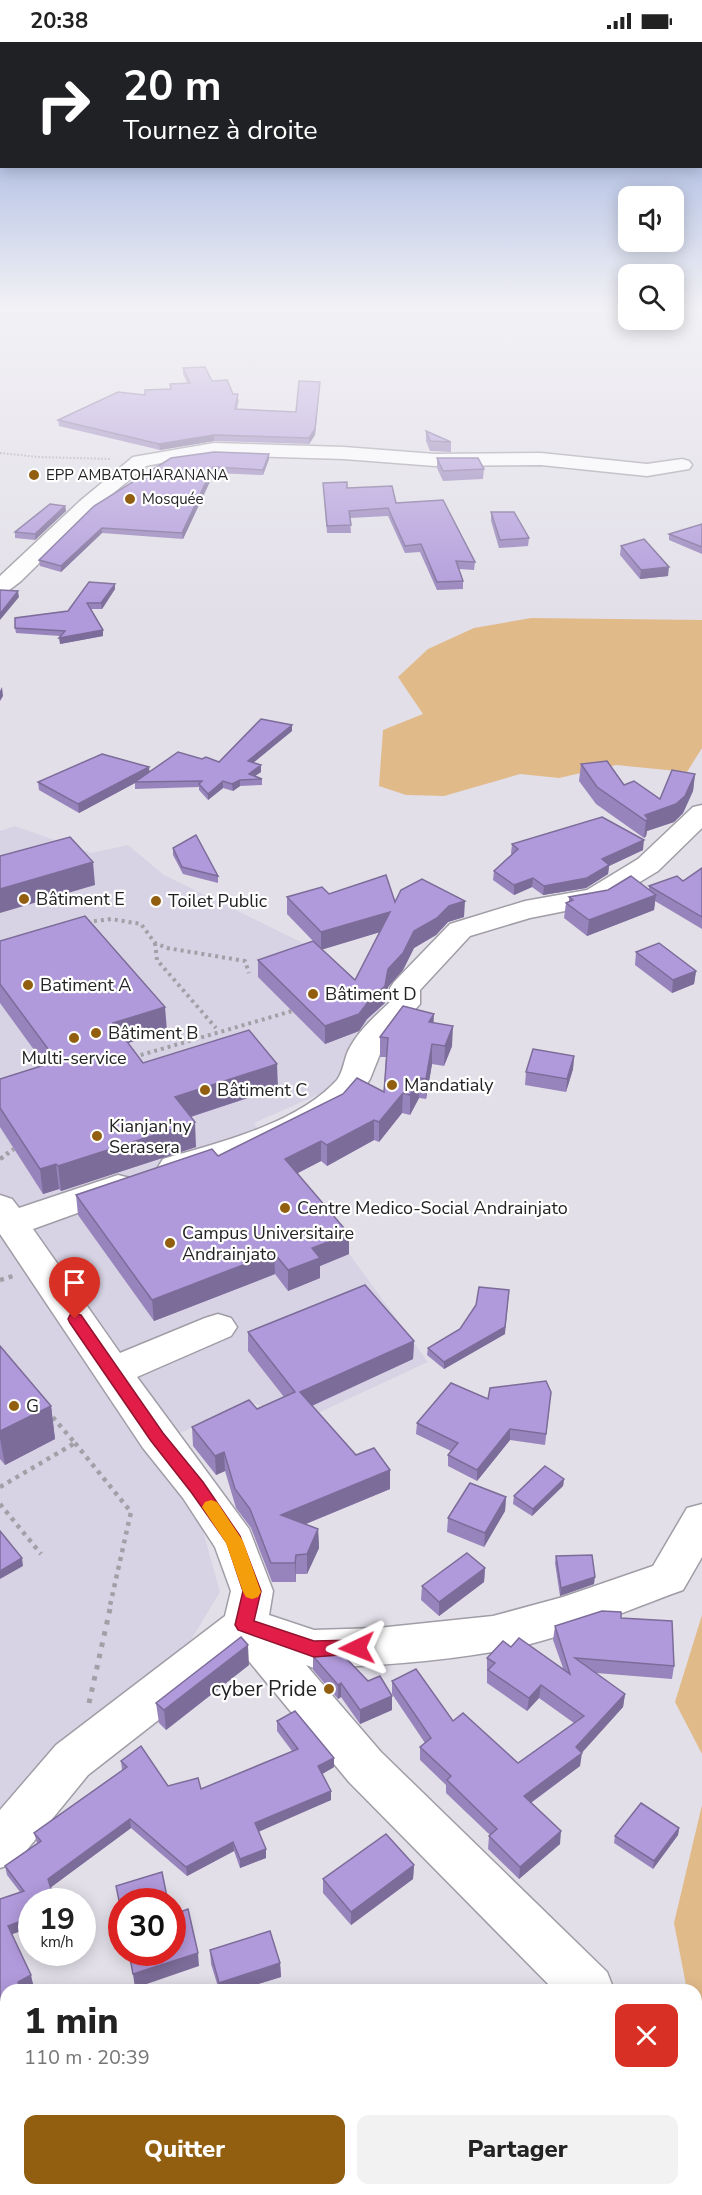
<!DOCTYPE html>
<html lang="fr">
<meta charset="utf-8">
<style>
body{margin:0;font-family:"Nunito Sans",sans-serif;background:#f2f2f2;color:#222;height:100vh;display:flex;flex-direction:column;font-size:22px;white-space:nowrap}
*{box-sizing:border-box;margin:0}
p{font-size:20px;color:#767676}
.icon{flex:none;width:33px;height:33px;fill:none;stroke:currentColor;stroke-width:2;stroke-linecap:round;stroke-linejoin:round}
.map{position:relative;flex:1;overflow:hidden}
.drawer{position:absolute;left:0px;top:1942px;width:702px;height:212px;display:flex;flex-direction:column;background:#fff;border-radius:18px 18px 0 0;box-shadow:0 3px 15px #0003}
.drawer>*{flex:none}
.hud{position:absolute;left:0px;top:0px;width:702px;height:126px;box-shadow:0 3px 15px #0003;background:#202124;color:#fff;overflow:hidden}
.buttons{position:absolute;left:618px;top:144px;display:grid;gap:12px}
.buttons a{display:grid;place-items:center;width:66px;height:66px;border-radius:12px;background:#fff;box-shadow:0 3px 15px #0003;font-size:30px}
.speed{position:absolute;left:18px;top:1846px;display:flex;gap:12px;font-size:30px;font-weight:700;text-align:center}
.speed>*{display:grid;place-content:center;width:78px;height:78px;border-radius:50%;background:#fff;box-shadow:0 3px 15px #0003;line-height:1}
.speed small{font-size:15px;font-weight:400}
.speed .limit{border:9px solid #d22;background:#fff;color:#111}
.pin{position:absolute;display:grid;place-items:center;width:51px;height:51px;color:#fff;margin:-62px -26px;border-radius:50% 50% 50% 0;rotate:-45deg;box-shadow:0 0 6px #0007}
.pin .icon{rotate:45deg}
.me{position:absolute;width:66px;margin:-33px;rotate:268deg;stroke-linejoin:round;filter:drop-shadow(0 0 4px #0008)}
.turn{display:flex;align-items:center;gap:21px;height:126px;padding:0 24px;font-size:27px}
.turn .icon{width:78px;height:78px;stroke-width:2.5}
.turn b{display:block;font-size:42px;line-height:51px}
.round{display:grid;place-items:center;flex:none;width:63px;height:63px;border-radius:12px;background:#f2f2f2}
.headline{display:flex;align-items:center;justify-content:space-between;height:102px;padding:0 24px}
h1{font-size:36px;font-weight:800;line-height:45px}
.primary-button{display:flex;gap:12px;margin-top:auto;padding:12px 24px}
.primary-button a{flex:1;height:69px;border-radius:12px;background:#915f0f;color:#fff;font-size:24px;font-weight:800;line-height:69px;text-align:center}
.primary-button a+a{background:#f2f2f2;color:#222}
.status{display:flex;justify-content:space-between;align-items:center;height:42px;padding:0 30px;background:#fff;direction:ltr}
.status svg{height:16px;fill:currentColor}
.map>svg:first-child{display:block}
.built{fill:#d8d3e4}
.green{fill:#e1ba8a}
.lines{fill:none;stroke-linecap:round;stroke-linejoin:round}
.minor-casing{stroke:#a09da6;stroke-width:3}
.path-far3{stroke:#a2a0a7;stroke-width:2;stroke-dasharray:1.5 2;stroke-linecap:butt}
.path-far2{stroke:#a2a0a7;stroke-width:4;stroke-dasharray:3 4;stroke-linecap:butt}
.path-far1{stroke:#a2a0a7;stroke-width:4.5;stroke-dasharray:4 5;stroke-linecap:butt}
.path{stroke:#a2a0a7;stroke-width:5;stroke-dasharray:4.5 7;stroke-linecap:butt}
.minor{fill:#fff;fill-rule:evenodd}
.wall{fill:#9884bc;fill-rule:evenodd}
.shaded-wall{fill:#7c6c99}
.building{fill:#b19adb;stroke:#7c6c99;stroke-width:1.5}
.route{fill:#e11d48;stroke:#92132f;stroke-width:1.5}
.slow{fill:#f59e0b}
.poi-dot{fill:#915f0f;stroke:#fff;stroke-width:2}
.labels{text-anchor:middle;dominant-baseline:central;stroke-width:4.5;stroke-linejoin:round;paint-order:stroke}
.far-poi-label{font-size:15px;fill:#232225;stroke:#fff;text-anchor:start}
.poi-label{font-size:18px;fill:#232225;stroke:#fff;text-anchor:start}
.near-poi-label{font-size:21px;fill:#232225;stroke:#fff;text-anchor:end}
</style>
<div class="status"><b>20:38</b><svg viewBox="0 0 49 12"><path d="M0 12V9h3v3zM5 12V6h3v6zM10 12V3h3v9zM15 12V0h3v12zM26 1h20v11H26zM47 4h2v5h-2z"/></svg></div>
<div class="map">
<svg width="702" height="2153" viewBox="0 0 702 2153">
<rect width="100%" height="100%" fill="#e2dfe8"/>
<!-- built -->
<path class="built" d="M15 784 91 811 128 803 164 833 317 908 381 964 331 1047 254 1081 428 1320 318 1371 270 1366 251 1361 156 1401 197 1467 220 1550 188 1603 0 1778V789Z"/>
<!-- green -->
<g class="green">
<path d="M531 576 702 578V706L687 730 616 723 559 736 520 732 444 754 406 753 379 744 383 688 423 672 398 635 428 607 474 586Z"/>
<path d="M702 1573V1712L675 1660Z"/>
<path d="M702 1763V2030L696 1997V1948H687L674 1881Z"/>
</g>
<g class="lines">
<defs>
<g id="minor">
<path d="M214 401 344 405 435 412 541 411 647 422 682 417 689 419 692 423 689 427 647 434 541 423 435 424 344 417 214 413 182 417 146 424 94 467 21 539 8 549 0 551V534L80 459 133 415Z"/>
<path d="M702 763V786L658 829 605 861 530 876 470 894 420 948V962L384 1002 370 1037 363 1048 349 1063 329 1077 282 1101 231 1119 175 1136 163 1133 158 1125 163 1117C218 1101 297 1082 337 1038 343 1030 344 1018 348 1009 358 989 374 975 390 960V946L394 940 450 882 525 859 587 848 638 817 693 765Z"/>
<path d="M118 1133 130 1136 135 1144 130 1152 33 1187 120 1311 205 1276 218 1272 231 1276 237 1285 231 1294 137 1335 249 1487 273 1549 269 1573 314 1588 378 1586 493 1574 563 1555 653 1524 687 1466 702 1462V1515L683 1548C622 1570 556 1600 492 1610 433 1620 373 1624 314 1626L306 1623 381 1710 607 1930 614 1948H554L349 1740 243 1612 88 1733 17 1820 0 1826V1768L56 1703 225 1574 231 1549 215 1505 183 1456 143 1406 0 1192V1153L12 1157 19 1166Z"/>
<path d="M696 2046 702 2049V2107L696 2105Z"/>
</g>
</defs>
<!-- minor casing -->
<use href="#minor" class="minor-casing"/>
<!-- path-far3 -->
<path class="path-far3" d="M0 411 38 415 110 417"/>
<!-- path-far2 -->
<g class="path-far2">
<path d="M87 880 111 877 141 882 155 901 167 906 245 919 249 931"/>
<path d="M155 901 157 918 216 986"/>
<path d="M134 1015 292 969"/>
<path d="M6 1112 14 1107"/>
</g>
<!-- path-far1 -->
<g class="path-far1">
<path d="M0 1117 9 1111"/>
<path d="M0 1238 13 1234"/>
<path d="M75 1401 131 1470 109 1568"/>
<path d="M0 1445 75 1401 50 1372"/>
<path d="M0 1462 41 1512"/>
</g>
<!-- path -->
<path class="path" d="M89 1661 110 1567"/>
<!-- minor -->
<use href="#minor" class="minor"/>
</g>
<!-- wall -->
<g class="wall">
<path d="M183 326 212 339 233 352 239 358 237 367 296 370 320 340 315 393 309 402 214 399 160 408 59 384 58 378 170 347V342L187 341 183 332Z"/>
<path d="M426 389 451 400V410L430 409 426 399Z"/>
<path d="M171 416 269 417 263 433 214 431 183 497 102 491 61 530 40 524 39 518Z"/>
<path d="M437 416 484 427 483 437 443 439 437 426Z"/>
<path d="M323 441 347 446 396 461 475 520 474 528 459 527 463 539V547L437 548 420 510 405 511 388 474 350 476 351 491H327Z"/>
<path d="M65 464 66 469 35 498 15 496V490Z"/>
<path d="M491 470 529 496 528 504 499 506 491 479Z"/>
<path d="M702 482V512L669 498V492Z"/>
<path d="M621 504 668 534 640 537 620 513Z"/>
<path d="M115 542V547L102 567H91L103 594 60 602V594L16 591 15 586 68 569Z"/>
<path d="M292 689 253 721 261 723V730L255 734 262 737V743L240 744 233 749 223 746 208 758 199 748V745L135 747V741L79 771 39 748 38 740 150 730 202 717 219 720Z"/>
<path d="M581 722 624 743 660 757 695 732 693 749 683 771 674 780 647 789 646 794 644 796 596 762 579 739Z"/>
<path d="M512 802 643 808 609 824 608 832 586 846 543 853 532 845 514 853 493 838 494 829 512 813 511 811Z"/>
<path d="M173 806 218 834V841L183 832 173 813Z"/>
<path d="M702 826V887L655 859 654 868 587 894 564 876 566 861 569 860V855L649 848V844L683 839Z"/>
<path d="M329 852 395 860 464 875 448 880 436 893 414 906 403 928 388 945 385 961 367 977 359 989 325 1002 258 935V918L313 899 287 872V855ZM380 890 355 938 322 907 350 899Z"/>
<path d="M0 899 167 989 128 1001 143 1021 278 1046 191 1075 196 1105 61 1149 59 1147 43 1152 0 1085V1037L45 1023 0 961Z"/>
<path d="M636 910 696 929 694 942 672 951 635 923Z"/>
<path d="M433 980 452 1004 444 1024 432 1022 426 1057 419 1056 410 1073 402 1071 379 1100 374 1098 327 1124 321 1119 298 1131 349 1212 320 1224V1236L288 1249 275 1232 154 1279 78 1173 76 1153 218 1114 384 1050 386 1015H380V995Z"/>
<path d="M574 1014 573 1027 566 1050 525 1043 526 1030Z"/>
<path d="M248 1290 414 1299 413 1317 312 1364 356 1413 390 1428V1447L306 1482 318 1487 319 1506 307 1532H296V1540H272L251 1486 236 1466 225 1429 216 1433 193 1404 192 1385 257 1367 284 1355 248 1309Z"/>
<path d="M505 1292 444 1327 427 1313 428 1306Z"/>
<path d="M0 1304 51 1364 55 1397 5 1423 0 1417Z"/>
<path d="M488 1357 550 1361 545 1403 510 1398 477 1439 448 1424V1413L451 1409 416 1392 417 1381Z"/>
<path d="M564 1437 563 1444 532 1474 513 1462 514 1454Z"/>
<path d="M506 1455 505 1469 484 1505 447 1490 448 1476Z"/>
<path d="M556 1514 594 1542 560 1554 555 1521Z"/>
<path d="M485 1526 484 1540 439 1574 421 1558 422 1544Z"/>
<path d="M621 1576 674 1624 672 1637 596 1631 625 1652 623 1665 581 1711 580 1724 531 1761 560 1802 519 1837 488 1807 489 1794 490 1793 446 1751V1743L420 1718V1705L425 1701 392 1652V1639L518 1721 574 1681 539 1656 527 1669 487 1641V1616L511 1605 563 1626 553 1598 555 1584Z"/>
<path d="M313 1614 368 1639 392 1668 360 1682 341 1655 338 1657 313 1628Z"/>
<path d="M249 1623 166 1688 159 1681 156 1661Z"/>
<path d="M277 1679 334 1716V1725L322 1732 331 1758 258 1789 266 1816 240 1826 234 1809 187 1834 131 1786 51 1845 32 1885 12 1892 33 1942 22 1948 6 1986 0 1990V1857L20 1850 7 1833 5 1824 37 1801 34 1791 122 1728 121 1719 168 1744 201 1747 292 1709 277 1689Z"/>
<path d="M679 1786 678 1793 653 1827 614 1801 615 1794Z"/>
<path d="M414 1823 413 1837 351 1883 323 1851V1837Z"/>
<path d="M210 1908 280 1921 281 1935 238 1948H219L211 1922Z"/>
<path d="M0 2003 6 2004V2064L0 2063Z"/>
<path d="M361 2148H440V2150L437 2153H356Z"/>
</g>
<!-- shaded-wall -->
<g class="shaded-wall">
<path d="M320 340 315 393 309 402V396Z"/>
<path d="M214 393V399L160 408 159 402Z"/>
<path d="M269 412V417L263 433V428Z"/>
<path d="M213 425 214 431 183 497 182 491Z"/>
<path d="M65 464 66 469 35 498V492Z"/>
<path d="M102 486V491L61 530V524Z"/>
<path d="M669 525 668 534 640 537 641 528Z"/>
<path d="M115 542V547L102 567 101 561Z"/>
<path d="M18 549 19 555 0 578V572Z"/>
<path d="M103 588V594L60 602 59 596Z"/>
<path d="M2 645 3 654 0 659V649Z"/>
<path d="M292 683V689L248 725V719Z"/>
<path d="M261 723V730L249 738V732Z"/>
<path d="M149 725 150 733 135 740V741L79 771 78 762Z"/>
<path d="M695 732 693 749 683 771 674 780 647 789 646 794 644 796 646 779 645 773Z"/>
<path d="M240 738V744L233 749 232 742Z"/>
<path d="M223 739V746L208 758V752Z"/>
<path d="M644 798 643 808 609 824 608 832 586 846 543 853 544 844Z"/>
<path d="M93 820 95 843 0 871V847Z"/>
<path d="M533 836 532 845 514 853V843Z"/>
<path d="M656 853 654 868 587 894 589 878Z"/>
<path d="M465 859 464 875 448 880 436 893 414 906 403 928 388 945 385 961 367 977 359 989 325 1002V984L388 927 414 889 449 864Z"/>
<path d="M390 870V887L321 908V890Z"/>
<path d="M696 929 694 942 672 951 673 938Z"/>
<path d="M165 965 167 989 115 1005 113 981Z"/>
<path d="M434 972 433 991 429 980Z"/>
<path d="M453 984 452 1004 444 1024 445 1004Z"/>
<path d="M432 1002V1022L426 1057V1037Z"/>
<path d="M574 1014 573 1027 566 1050 567 1037Z"/>
<path d="M277 1022 278 1046 177 1079 175 1055Z"/>
<path d="M419 1036V1056L410 1073V1053Z"/>
<path d="M403 1051 402 1071 379 1100V1080Z"/>
<path d="M374 1078V1098L327 1124V1103Z"/>
<path d="M195 1080 196 1105 61 1149 58 1124Z"/>
<path d="M321 1099V1119L286 1137 285 1117Z"/>
<path d="M56 1122 59 1147 43 1152 40 1127Z"/>
<path d="M349 1192V1212L320 1224V1236L288 1249V1228L312 1206Z"/>
<path d="M274 1211 275 1232 154 1279 152 1258Z"/>
<path d="M509 1248 505 1292 444 1327V1320Z"/>
<path d="M414 1299 413 1317 300 1369V1350Z"/>
<path d="M51 1364 55 1397 5 1423 0 1396V1389Z"/>
<path d="M510 1387V1398L477 1439V1428Z"/>
<path d="M224 1410 225 1429 216 1433 215 1414Z"/>
<path d="M390 1428V1447L281 1492V1473Z"/>
<path d="M564 1437 563 1444 532 1474 533 1467Z"/>
<path d="M506 1455 505 1469 484 1505 485 1491Z"/>
<path d="M318 1487 319 1506 307 1532V1512Z"/>
<path d="M296 1513V1540L295 1521Z"/>
<path d="M22 1516 23 1524 0 1537V1529Z"/>
<path d="M485 1526 484 1540 439 1574V1560Z"/>
<path d="M595 1535 594 1542 560 1554 561 1546Z"/>
<path d="M248 1603 249 1623 166 1688 164 1668Z"/>
<path d="M341 1641V1655L338 1657V1643Z"/>
<path d="M541 1643 539 1656 527 1669 529 1656Z"/>
<path d="M625 1652 623 1665 579 1714 582 1711 580 1724 522 1767 524 1754 576 1705Z"/>
<path d="M392 1654V1668L360 1682V1668Z"/>
<path d="M334 1716V1725L319 1734 318 1724Z"/>
<path d="M331 1749V1758L256 1791 255 1781Z"/>
<path d="M130 1777 131 1786 50 1846 48 1837Z"/>
<path d="M679 1786 678 1793 653 1827 654 1819Z"/>
<path d="M561 1789 560 1802 519 1837 520 1825Z"/>
<path d="M233 1800 234 1809 187 1834 186 1825Z"/>
<path d="M266 1807V1816L240 1826V1817Z"/>
<path d="M414 1823 413 1837 351 1883V1870Z"/>
<path d="M32 1875V1885L10 1893 8 1884Z"/>
<path d="M198 1911 199 1924 135 1946 133 1932Z"/>
<path d="M280 1921 281 1935 238 1948H220L219 1941Z"/>
<path d="M31 1933 33 1942 20 1948 18 1940Z"/>
<path d="M6 1976V1986L0 1990V1979Z"/>
<path d="M415 2148H418V2153H410Z"/>
<path d="M430 2148H440V2150L437 2153H426Z"/>
</g>
<!-- building -->
<g class="building">
<path d="M205 325 212 339 227 338 233 352H238L235 367 296 370 299 339 320 340 315 387 309 396 214 393 159 402 58 378 118 350 145 353V348L171 347 170 342 190 341 183 326Z"/>
<path d="M426 389 451 400 430 399Z"/>
<path d="M214 410 269 412 263 428 213 425 182 491 102 486 61 524 39 518 94 464 171 416Z"/>
<path d="M437 416H478L484 427 443 429Z"/>
<path d="M347 440V446L392 444 396 461 443 458 475 520 456 519 463 539 437 540 421 502 405 504 388 466 349 469 351 483 327 484 323 441Z"/>
<path d="M50 462 65 464 35 492 15 490Z"/>
<path d="M491 470H514L529 496 500 498Z"/>
<path d="M702 482V505L669 492Z"/>
<path d="M644 497 669 525 641 528 621 504Z"/>
<path d="M89 540 115 542 101 561H87L103 588 59 596 65 589 15 586V576L68 569Z"/>
<path d="M0 548 18 549 0 572Z"/>
<path d="M261 677 292 683 248 719 261 723 249 732 262 737 240 738 232 742 223 739 208 752 199 742 202 739 135 740 178 710 202 717 206 715 219 720Z"/>
<path d="M102 712 149 725 78 762 38 740Z"/>
<path d="M607 719 624 743 634 739 660 757 672 728 695 732 685 754 676 762 645 773 648 777 646 779 597 745 581 722Z"/>
<path d="M602 775 644 798 602 817 609 823 587 836 544 844 533 836 514 843 494 829 518 807 512 802Z"/>
<path d="M196 793 218 834 182 825 173 806Z"/>
<path d="M70 795 93 820 0 847V814Z"/>
<path d="M702 826V875L649 844 677 834 683 839Z"/>
<path d="M386 833 395 860 401 848 422 837 465 859 449 864 437 876 414 889 403 911 388 927 385 944 368 960 359 972 325 984 258 918 313 899 355 938 390 870 321 890 287 855 322 845 329 852Z"/>
<path d="M631 834 656 853 589 878 566 861 573 858 569 855 608 848Z"/>
<path d="M85 874 165 965 113 981 143 1021 249 988 277 1022 175 1055 195 1080 58 1124 56 1122 40 1127 0 1066V1037L57 1019 0 942V899Z"/>
<path d="M659 901 696 929 673 938 636 910Z"/>
<path d="M403 964 434 972 429 980 453 984 445 1004 432 1002 426 1037 419 1036 410 1053 403 1051 379 1080 374 1078 327 1103 321 1099 285 1117 349 1192 312 1206 320 1216 288 1228 274 1211 152 1258 76 1153 212 1107 218 1114 343 1052 357 1036 384 1050 388 996 380 995Z"/>
<path d="M533 1007 574 1014 567 1037 526 1030Z"/>
<path d="M365 1243 414 1299 300 1350 356 1413 374 1406 390 1428 281 1473 318 1487 307 1512 296 1513 295 1521H271L250 1467 235 1447 224 1410 215 1414 192 1385 249 1358 257 1367 295 1350 248 1290Z"/>
<path d="M479 1245 509 1248 505 1285 444 1320 428 1306 460 1287 476 1263Z"/>
<path d="M0 1304 51 1364 0 1389Z"/>
<path d="M546 1339 551 1350 546 1392 510 1387 477 1428 448 1413 458 1401 417 1381 451 1341 488 1357 490 1346Z"/>
<path d="M545 1424 564 1437 533 1467 514 1454Z"/>
<path d="M470 1441 506 1455 485 1491 448 1476Z"/>
<path d="M0 1489 22 1516 0 1529Z"/>
<path d="M467 1511 485 1526 439 1560 422 1544Z"/>
<path d="M592 1513 595 1535 561 1546 556 1514Z"/>
<path d="M602 1569 621 1570V1576L672 1579 674 1624 575 1616 625 1652 576 1705 582 1711 524 1754 561 1789 520 1825 489 1794 497 1787 447 1738 451 1734 420 1705 431 1696 392 1639 416 1627 453 1679 463 1671 518 1721 584 1674 541 1643 529 1656 488 1628 495 1621 487 1616 503 1599 511 1605 519 1596 570 1632 555 1584Z"/>
<path d="M241 1595 248 1603 164 1668 156 1661Z"/>
<path d="M343 1613 368 1639 380 1634 392 1654 360 1668 341 1641 338 1643 313 1614Z"/>
<path d="M295 1669 334 1716 318 1724 331 1749 255 1781 266 1807 240 1817 233 1800 186 1825 130 1777 48 1837 55 1860H32V1875L8 1884 31 1933 18 1940 22 1948H6V1976L0 1979V1857L24 1849 5 1824 41 1799 34 1791 127 1725 121 1719 141 1704 168 1744 198 1736 201 1747 298 1707 277 1679Z"/>
<path d="M641 1761 679 1786 654 1819 615 1794Z"/>
<path d="M386 1792 414 1823 351 1870 323 1837Z"/>
<path d="M162 1830 168 1860H122V1873L116 1844Z"/>
<path d="M188 1867 198 1911 133 1932 129 1911H172V1873Z"/>
<path d="M270 1889 280 1921 219 1941 210 1908Z"/>
<path d="M0 2003 6 2004V2051L0 2050Z"/>
<path d="M361 2148H415L410 2153H356Z"/>
<path d="M422 2148H430L426 2152Z"/>
<path d="M472 2148H565L567 2149 569 2148 575 2153H468Z"/>
</g>
<!-- sky -->
<linearGradient id="sky" x2="0" y2="1"><stop stop-color="#88a0d9"/><stop offset="0.47" stop-color="#f2f1f5"/><stop offset="1" stop-color="#f2f1f5" stop-opacity="0"/></linearGradient>
<rect width="702" height="566" fill="url(#sky)"/>
<!-- route -->
<path class="route" d="M75 1272 81 1273 163 1391 203 1440 240 1494 261 1549 254 1579 314 1599 357 1598 363 1600 366 1606 363 1611 314 1615 238 1588 235 1583 243 1549 227 1501 191 1450 151 1399 70 1281 68 1277 70 1273Z"/>
<!-- slow -->
<path class="slow" d="M211 1458 217 1460 243 1499 261 1550 258 1555 252 1557 246 1555 243 1550 226 1501 202 1465 205 1460Z"/>
<!-- markers -->
<g class="poi-dot">
<circle cx="34" cy="433" r="6"/>
<circle cx="130" cy="457" r="6"/>
<circle cx="24" cy="857" r="6"/>
<circle cx="156" cy="859" r="6"/>
<circle cx="28" cy="943" r="6"/>
<circle cx="313" cy="952" r="6"/>
<circle cx="96" cy="991" r="6"/>
<circle cx="74" cy="996" r="6"/>
<circle cx="392" cy="1043" r="6"/>
<circle cx="205" cy="1048" r="6"/>
<circle cx="97" cy="1094" r="6"/>
<circle cx="285" cy="1166" r="6"/>
<circle cx="170" cy="1201" r="6"/>
<circle cx="14" cy="1364" r="6"/>
<circle cx="329" cy="1647" r="6"/>
</g>
<g class="labels">
<!-- far-poi labels -->
<g class="far-poi-label">
<text x="46" y="433">EPP AMBATOHARANANA</text>
<text x="142" y="457">Mosquée</text>
</g>
<!-- poi labels -->
<g class="poi-label">
<text x="36" y="857">Bâtiment E</text>
<text x="168" y="859">Toilet Public</text>
<text x="40" y="943">Batiment A</text>
<text x="325" y="952">Bâtiment D</text>
<text x="108" y="991">Bâtiment B</text>
<text x="74" y="1016" text-anchor="middle">Multi-service</text>
<text x="404" y="1043">Mandatialy</text>
<text x="217" y="1048">Bâtiment C</text>
<text x="109" y="1084">Kianjan'ny<tspan x="109" dy="21">Serasera</tspan></text>
<text x="297" y="1166">Centre Medico-Social Andrainjato</text>
<text x="182" y="1191">Campus Universitaire<tspan x="182" dy="21">Andrainjato</tspan></text>
<text x="26" y="1364">G</text>
</g>
<!-- near-poi labels -->
<g class="near-poi-label">
<text x="317" y="1647">cyber Pride</text>
</g>
</g>
</svg>
<div class="buttons">
<a><svg class="icon" aria-label="sound" viewBox="0 0 24 24"><path d="M4 9h4l5-4v14l-5-4H4zM17 9q2 3 0 6"/></svg></a>
<a><svg class="icon" aria-label="search" viewBox="0 0 24 24"><circle cx="10" cy="10" r="6"/><path d="M15 15l6 6"/></svg></a>
</div>
<div class="speed"><div>19<small>km/h</small></div><div class="limit">30</div></div>
<div class="pin" style="left:75px;top:1277px;background:#d93025"><svg class="icon" aria-label="arrive" viewBox="0 0 24 24"><path d="M6 21V4h12l-3 4 3 4H6"/></svg></div>
<svg class="me" style="left:357px;top:1606px" viewBox="-20 -20 40 40"><path d="M0-17L14 15 0 8-14 15z" fill="#e11d48" stroke="#fff" stroke-width="4"/></svg>
<div class="hud">
<div class="turn"><svg class="icon" aria-label="right" viewBox="0 0 24 24"><path d="M7 20v-9h11M14 6l5 5-5 5"/></svg><div><b>20 m</b>Tournez à droite</div></div>
</div>
<section class="drawer">
<div class="headline"><div><h1>1 min</h1><p>110 m · 20:39</p></div><a class="round" style="background:#d93025;color:#fff"><svg class="icon" aria-label="close" viewBox="0 0 24 24"><path d="M6 6l12 12M18 6L6 18"/></svg></a></div>
<div class="primary-button"><a>Quitter</a><a>Partager</a></div>
</section>
</div>
